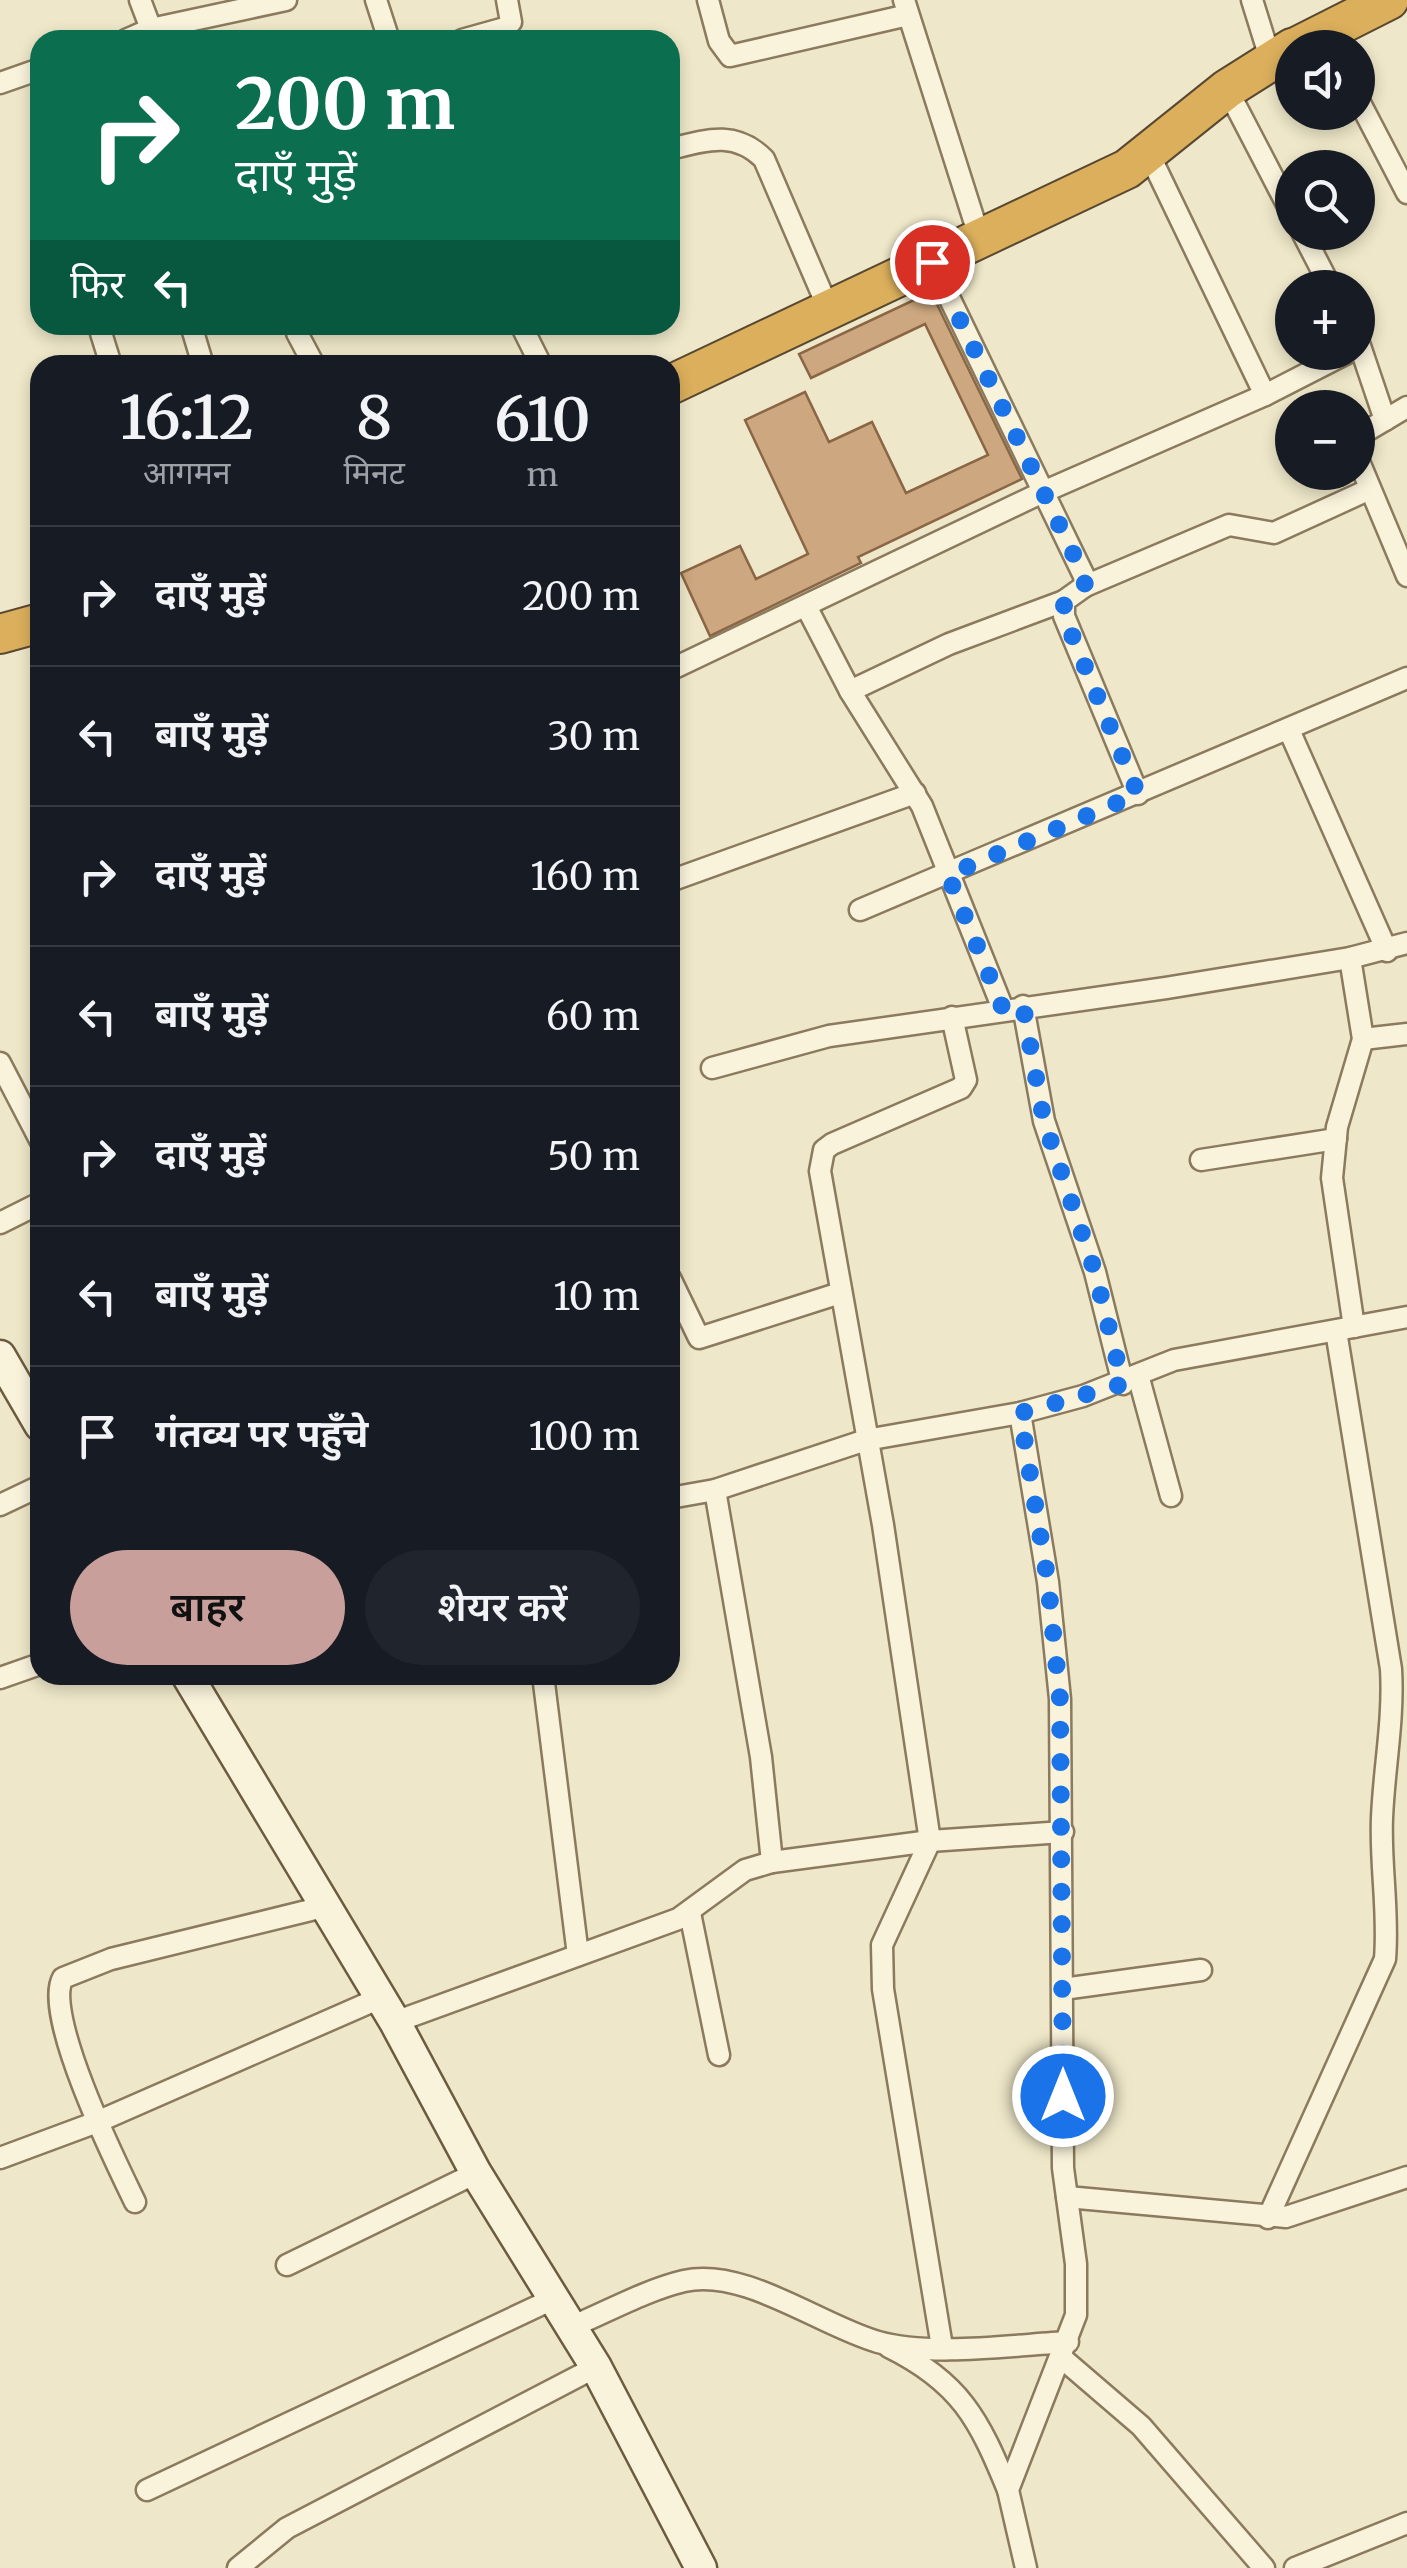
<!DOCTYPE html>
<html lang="hi">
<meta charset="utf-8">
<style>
body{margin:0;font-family:Merriweather,"Noto Sans Devanagari",serif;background:#20242c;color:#f1f3f6;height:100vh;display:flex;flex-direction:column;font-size:38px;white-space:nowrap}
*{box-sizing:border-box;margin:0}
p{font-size:32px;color:#9ea1a6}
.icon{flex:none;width:55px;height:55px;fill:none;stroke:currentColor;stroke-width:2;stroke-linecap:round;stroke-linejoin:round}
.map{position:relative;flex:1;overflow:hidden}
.details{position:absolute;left:30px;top:355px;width:650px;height:1330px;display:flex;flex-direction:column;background:#171b24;border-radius:30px;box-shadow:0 5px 15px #0003}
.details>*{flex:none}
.top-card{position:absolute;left:30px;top:30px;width:650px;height:305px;border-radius:30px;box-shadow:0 5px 15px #0003;background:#0b6e4f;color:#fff;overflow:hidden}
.fabs{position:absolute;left:1275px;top:30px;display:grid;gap:20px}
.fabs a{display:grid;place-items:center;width:100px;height:100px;border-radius:50%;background:#171b24;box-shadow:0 5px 15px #0003;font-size:50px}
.pin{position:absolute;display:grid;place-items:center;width:85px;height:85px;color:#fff;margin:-42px;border:5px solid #fff;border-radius:50%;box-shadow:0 2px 10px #0007}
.me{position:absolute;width:110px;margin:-55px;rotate:0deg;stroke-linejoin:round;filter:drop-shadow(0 0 8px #0008)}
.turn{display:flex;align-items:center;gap:35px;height:210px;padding:0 40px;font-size:45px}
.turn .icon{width:130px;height:130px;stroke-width:2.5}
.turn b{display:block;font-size:70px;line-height:85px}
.then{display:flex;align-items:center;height:95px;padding:0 40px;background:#0003;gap:20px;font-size:38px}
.eta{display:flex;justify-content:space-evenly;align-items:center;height:170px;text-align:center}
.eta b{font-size:60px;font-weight:600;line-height:70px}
.cta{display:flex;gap:20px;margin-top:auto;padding:20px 40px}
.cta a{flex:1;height:115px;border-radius:60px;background:#c99f9c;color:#111;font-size:40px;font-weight:600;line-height:115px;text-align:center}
.cta a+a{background:#20242c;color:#f1f3f6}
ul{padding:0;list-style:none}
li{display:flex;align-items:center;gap:30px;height:140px;padding:0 40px;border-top:2px solid #363941}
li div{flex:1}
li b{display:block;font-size:38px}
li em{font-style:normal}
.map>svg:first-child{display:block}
.building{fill:#cca77f;stroke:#8a6644;stroke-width:2.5}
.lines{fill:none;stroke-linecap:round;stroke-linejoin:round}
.street-casing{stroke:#8b7a5d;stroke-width:25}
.secondary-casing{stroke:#6d5b40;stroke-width:35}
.highway-casing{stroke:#594831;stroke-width:42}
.street{stroke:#f9f3dc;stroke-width:20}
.secondary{stroke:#f9f3dc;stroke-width:30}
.highway{stroke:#dbaf5c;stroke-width:38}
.route{stroke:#1a73e8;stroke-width:18;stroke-dasharray:0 32.4}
</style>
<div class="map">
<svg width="1407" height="2568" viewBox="0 0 1407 2568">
<rect width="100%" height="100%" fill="#eee7c9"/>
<!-- building -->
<path class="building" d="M931 292 1022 479 858 557 861 563 710 636 681 573 740 546 756 579 808 554 745 420 805 392 829 442 872 422 906 493 988 455 925 324 811 378 799 354Z"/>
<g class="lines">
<defs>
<g id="street">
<path d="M376 0 389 40"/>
<path d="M708 0 719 41 730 56 908 15"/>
<path d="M904 0 980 239"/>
<path d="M1252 0 1271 61"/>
<path d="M151 29 286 0"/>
<path d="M126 40 151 29 140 0"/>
<path d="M462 40 505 28 511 22 507 0"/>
<path d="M0 83 40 69"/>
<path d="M1227 89 1292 214"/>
<path d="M1358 99 1407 193"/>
<path d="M670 149C706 140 735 130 764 159L829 310"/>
<path d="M1302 232 1331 288"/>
<path d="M932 262 1084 576 1085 586 1064 601V616L1138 794"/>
<path d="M191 325 203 365"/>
<path d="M521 325 541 365"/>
<path d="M101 333 111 365"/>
<path d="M297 333 314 365"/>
<path d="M1358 340 1385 420"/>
<path d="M1265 395 1349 352"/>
<path d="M1358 436 1407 407"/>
<path d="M1358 459 1407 576"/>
<path d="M1085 586 1229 525 1274 533 1370 489"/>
<path d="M807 608 850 691 922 806 1003 1009"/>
<path d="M670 670 1043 492 1265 395 1149 154"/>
<path d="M850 691 949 644 1064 601"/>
<path d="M1289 730 1387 951"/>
<path d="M670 881 915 793"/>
<path d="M860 910 1407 678"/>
<path d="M1350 958 1363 1039 1337 1127 1332 1178 1354 1327"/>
<path d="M1023 1006 1044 1121 1095 1272 1123 1384"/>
<path d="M952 1017 966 1080 961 1088 832 1144 824 1150 820 1171 883 1525 930 1841 1063 1832"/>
<path d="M1363 1039 1407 1034"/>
<path d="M0 1063 40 1140"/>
<path d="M712 1068 829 1036 1166 988 1350 958 1407 943"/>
<path d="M1201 1160 1336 1139"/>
<path d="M0 1223 40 1203"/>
<path d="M670 1278 699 1338 840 1293"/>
<path d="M1138 1375 1171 1496"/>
<path d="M1020 1413 1048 1582 1060 1699 1063 2168 1076 2264V2315L1008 2490 1026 2568"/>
<path d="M670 1498 715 1490 866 1440 1020 1413 1083 1396 1174 1360 1407 1317"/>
<path d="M0 1505 40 1486"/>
<path d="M543 1675 578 1955"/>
<path d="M0 1678 40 1664"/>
<path d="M930 1841 882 1945 883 1989 942 2347"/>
<path d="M772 1862 930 1841"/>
<path d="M690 1913 719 2055"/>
<path d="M1063 1989 1201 1970"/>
<path d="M395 2022 678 1919 745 1870 772 1862 761 1757 715 1490"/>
<path d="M0 2158 97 2122 380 1998"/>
<path d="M1067 2197 1286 2217 1407 2177"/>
<path d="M135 2202C116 2163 42 2013 63 1978L111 1959 323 1907"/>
<path d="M1268 2218 1385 1959C1389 1911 1380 1865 1382 1818 1384 1768 1394 1720 1391 1669L1336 1331"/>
<path d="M287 2265 476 2173"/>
<path d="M571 2327C607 2312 646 2290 684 2281 744 2267 821 2326 878 2342 931 2357 1013 2345 1068 2342"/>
<path d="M889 2347C960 2382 979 2419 1008 2490"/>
<path d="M1063 2359 1141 2426 1264 2568"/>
<path d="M147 2490 553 2299"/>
<path d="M238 2568 287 2528 596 2367"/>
<path d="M1295 2568 1407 2523"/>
</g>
<g id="secondary">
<path d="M0 1356 40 1425"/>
<path d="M187 1675 395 2022 476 2173 596 2367 701 2568"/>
</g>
<g id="highway">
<path d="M1294 48 1389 0"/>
<path d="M670 385 1127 169 1227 89 1292 48"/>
<path d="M0 634 40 623"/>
</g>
</defs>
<!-- street casing -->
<use href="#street" class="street-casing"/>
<!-- secondary casing -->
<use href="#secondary" class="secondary-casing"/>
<!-- highway casing -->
<use href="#highway" class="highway-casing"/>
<!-- street -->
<use href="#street" class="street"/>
<!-- secondary -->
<use href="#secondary" class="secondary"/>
<!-- highway -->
<use href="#highway" class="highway"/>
</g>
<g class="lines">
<!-- route -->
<path class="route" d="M932 262 1084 576 1085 586 1064 602V616L1138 794 948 875 1003 1009 1023 1006 1044 1121 1095 1272 1123 1384 1020 1413 1048 1582 1060 1699 1063 2096"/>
</g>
</svg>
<div class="fabs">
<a><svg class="icon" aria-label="sound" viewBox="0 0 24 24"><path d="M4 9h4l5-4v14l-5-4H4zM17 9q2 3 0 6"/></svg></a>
<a><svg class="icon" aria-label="search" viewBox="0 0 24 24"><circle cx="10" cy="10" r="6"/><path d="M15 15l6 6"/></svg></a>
<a>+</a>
<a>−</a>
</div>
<div class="pin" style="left:932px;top:262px;background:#d93025"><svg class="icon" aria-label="arrive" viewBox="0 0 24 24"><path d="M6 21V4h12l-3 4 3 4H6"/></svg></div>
<svg class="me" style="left:1063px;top:2096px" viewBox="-20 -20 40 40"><circle r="17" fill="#1a73e8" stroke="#fff" stroke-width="3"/><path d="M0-11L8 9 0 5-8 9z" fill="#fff"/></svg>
<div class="top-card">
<div class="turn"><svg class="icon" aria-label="right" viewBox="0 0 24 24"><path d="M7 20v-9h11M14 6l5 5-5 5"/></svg><div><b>200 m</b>दाएँ मुड़ें</div></div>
<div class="then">फिर<svg class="icon" aria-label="left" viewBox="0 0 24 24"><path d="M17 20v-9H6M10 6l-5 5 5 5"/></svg></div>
</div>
<section class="details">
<div class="eta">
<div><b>16:12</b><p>आगमन</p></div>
<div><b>8</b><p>मिनट</p></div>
<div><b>610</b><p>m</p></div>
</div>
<ul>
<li><svg class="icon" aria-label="right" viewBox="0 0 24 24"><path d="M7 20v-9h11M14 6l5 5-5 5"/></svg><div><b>दाएँ मुड़ें</b></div><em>200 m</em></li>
<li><svg class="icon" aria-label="left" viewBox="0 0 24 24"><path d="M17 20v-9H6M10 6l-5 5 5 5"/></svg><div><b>बाएँ मुड़ें</b></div><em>30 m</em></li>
<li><svg class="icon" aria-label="right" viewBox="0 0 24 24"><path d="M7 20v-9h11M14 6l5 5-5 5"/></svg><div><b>दाएँ मुड़ें</b></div><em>160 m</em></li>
<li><svg class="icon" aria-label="left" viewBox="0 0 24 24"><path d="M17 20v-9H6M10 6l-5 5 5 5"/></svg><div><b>बाएँ मुड़ें</b></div><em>60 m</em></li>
<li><svg class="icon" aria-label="right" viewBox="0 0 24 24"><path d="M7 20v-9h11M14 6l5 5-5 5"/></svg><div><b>दाएँ मुड़ें</b></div><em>50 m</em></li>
<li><svg class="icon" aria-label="left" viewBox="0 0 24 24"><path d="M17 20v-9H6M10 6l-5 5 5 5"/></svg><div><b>बाएँ मुड़ें</b></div><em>10 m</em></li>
<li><svg class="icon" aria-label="arrive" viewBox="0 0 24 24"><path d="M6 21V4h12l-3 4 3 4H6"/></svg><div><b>गंतव्य पर पहुँचे</b></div><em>100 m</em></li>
</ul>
<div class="cta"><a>बाहर</a><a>शेयर करें</a></div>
</section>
</div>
